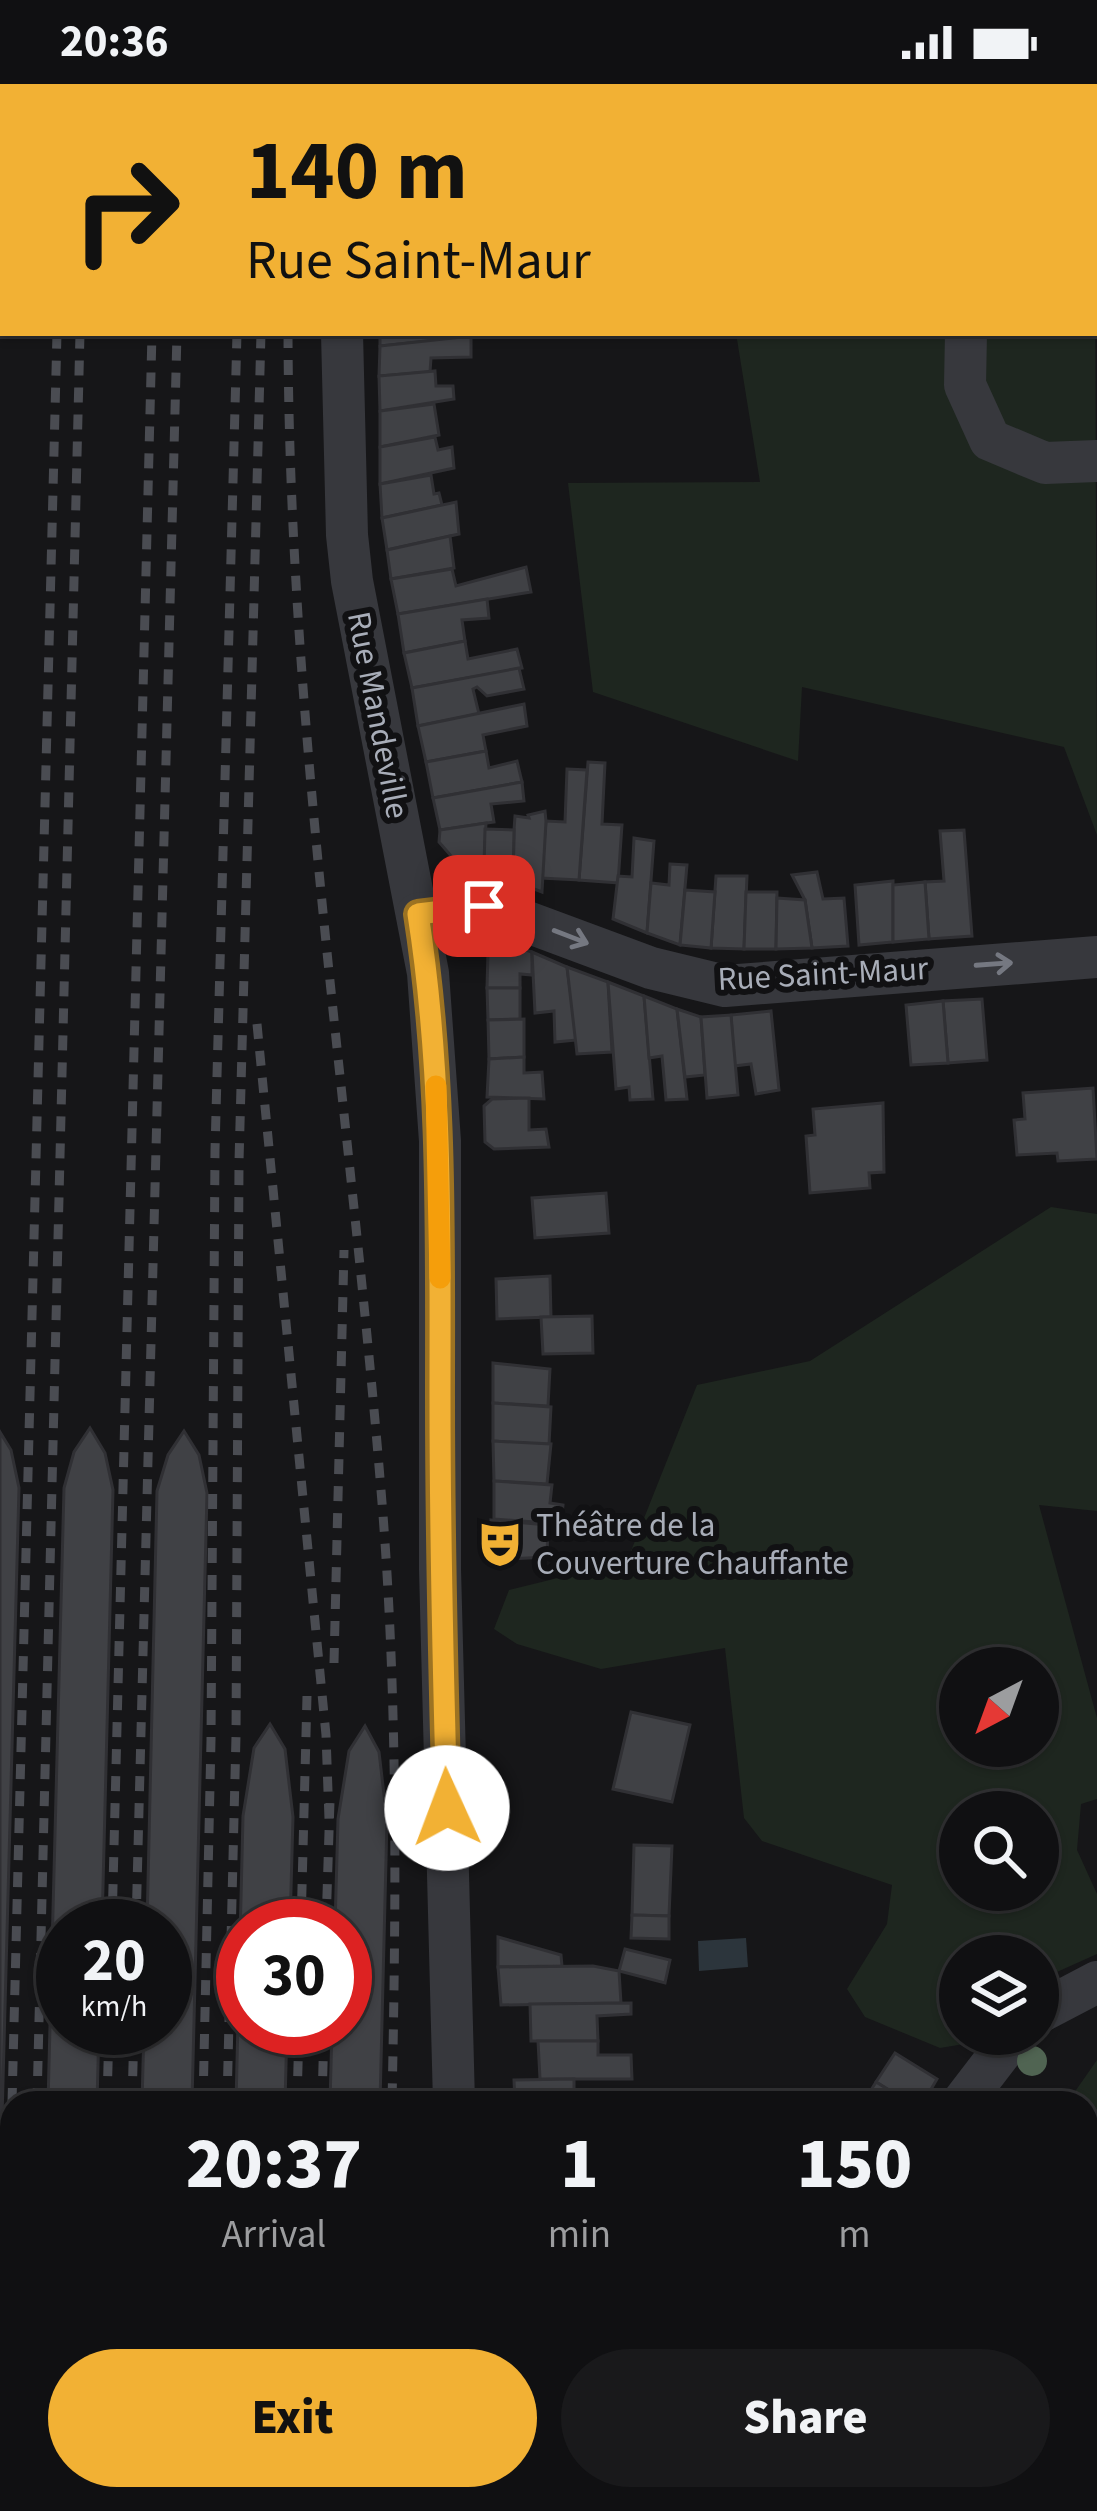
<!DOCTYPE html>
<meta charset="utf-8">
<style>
body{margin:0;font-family:"Source Sans 3",sans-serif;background:#19191b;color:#f1f3f6;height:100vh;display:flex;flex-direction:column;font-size:45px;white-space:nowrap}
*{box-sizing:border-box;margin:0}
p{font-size:39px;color:#9c9d9f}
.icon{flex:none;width:66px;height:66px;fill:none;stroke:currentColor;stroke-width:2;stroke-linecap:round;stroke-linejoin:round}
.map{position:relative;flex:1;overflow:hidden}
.sheet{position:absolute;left:0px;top:2007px;width:1098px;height:420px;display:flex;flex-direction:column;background:#101012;border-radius:36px 36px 0 0;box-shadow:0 3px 9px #0004,0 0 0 3px #303032}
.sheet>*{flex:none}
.banner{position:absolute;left:0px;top:0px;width:1098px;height:252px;box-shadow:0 3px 9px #0004,0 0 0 3px #303032;background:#f2b134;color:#111;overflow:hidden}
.needle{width:78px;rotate:221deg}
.buttons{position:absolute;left:939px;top:1563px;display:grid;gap:24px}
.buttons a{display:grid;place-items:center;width:120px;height:120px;border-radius:50%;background:#101012;box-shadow:0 3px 9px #0004,0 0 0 3px #303032;font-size:60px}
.speed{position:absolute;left:36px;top:1815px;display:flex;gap:24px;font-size:60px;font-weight:700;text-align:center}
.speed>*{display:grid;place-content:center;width:156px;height:156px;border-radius:50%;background:#101012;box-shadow:0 3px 9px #0004,0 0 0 3px #303032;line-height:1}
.speed small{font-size:30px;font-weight:400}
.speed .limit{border:18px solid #d22;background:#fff;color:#111}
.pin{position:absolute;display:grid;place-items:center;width:102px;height:102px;color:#fff;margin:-51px;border-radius:24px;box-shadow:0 6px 18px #0006}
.me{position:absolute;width:132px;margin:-66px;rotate:358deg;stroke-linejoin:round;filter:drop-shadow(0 0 9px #0008)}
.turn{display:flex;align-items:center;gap:42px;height:252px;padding:0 48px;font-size:54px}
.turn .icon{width:156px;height:156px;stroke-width:2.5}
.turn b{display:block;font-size:84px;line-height:102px}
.eta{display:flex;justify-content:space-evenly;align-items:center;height:204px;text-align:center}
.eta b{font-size:72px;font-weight:800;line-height:84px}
.cta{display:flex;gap:24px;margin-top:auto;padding:24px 48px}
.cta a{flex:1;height:138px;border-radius:72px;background:#f2b134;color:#111;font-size:48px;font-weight:800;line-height:138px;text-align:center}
.cta a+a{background:#19191b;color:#f1f3f6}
.status{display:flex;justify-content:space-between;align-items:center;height:84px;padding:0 60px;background:#101012;direction:ltr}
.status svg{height:33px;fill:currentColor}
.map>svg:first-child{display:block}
.green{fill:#1e261f;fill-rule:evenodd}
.water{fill:#2c353c}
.building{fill:#404145;stroke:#303034;stroke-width:3}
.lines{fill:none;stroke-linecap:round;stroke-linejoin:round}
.minor{stroke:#37383d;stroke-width:42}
.rail{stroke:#4a4c52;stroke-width:9;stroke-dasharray:15 12;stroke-linecap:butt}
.tree{fill:#506452}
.oneway{stroke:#757881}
.route-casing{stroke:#9d7322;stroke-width:30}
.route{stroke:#f2b134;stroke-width:21}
.slow{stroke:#f59e0b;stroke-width:21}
.labels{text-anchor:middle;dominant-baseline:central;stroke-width:12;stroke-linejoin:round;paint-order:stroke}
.street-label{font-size:33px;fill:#a8adb8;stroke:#111113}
.poi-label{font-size:33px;fill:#a8adb8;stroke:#111113;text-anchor:start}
</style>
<div class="status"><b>20:36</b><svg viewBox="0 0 49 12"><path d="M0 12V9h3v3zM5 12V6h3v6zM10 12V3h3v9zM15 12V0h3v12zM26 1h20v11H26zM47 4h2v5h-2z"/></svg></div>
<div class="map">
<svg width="1097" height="2427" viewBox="0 0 1097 2427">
<rect width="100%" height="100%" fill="#161618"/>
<!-- green -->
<g class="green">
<path d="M1095 141 1097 751 1064 663 802 603 798 677 593 608 568 399 760 398 736 249H1095Z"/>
<path d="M1051 1123 1097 1130V1427L1039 1421 1097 1634V1715L1081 1720 1077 1766 1097 1810V1870L1048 1892 1038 1901V1872H960V1950H981L970 1959 940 1964 865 1933 847 1905 887 1840 892 1801 762 1757 744 1734 725 1564 601 1585 517 1560 494 1545 509 1506 627 1477 697 1301 810 1277ZM960 1584H1038V1662H960ZM960 1728H1038V1806H960Z"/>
<path d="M1097 1976V2427H843L855 2415H1086V2019H1067Z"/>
</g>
<!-- water -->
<path class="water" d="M746 1854 748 1883 699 1887 698 1857Z"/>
<!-- building -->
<g class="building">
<path d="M380 249H468V253L380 262Z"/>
<path d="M471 252V273L431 274 430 288 379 292 380 262Z"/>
<path d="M435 287 436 302H453L454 315 380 327 379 292Z"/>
<path d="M434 320 439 351 380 363V327Z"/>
<path d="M435 353 438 366 452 363 454 384 380 400V363Z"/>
<path d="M431 391 434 410 439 409 442 421 382 434 380 400Z"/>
<path d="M456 418 459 450 387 466 382 434Z"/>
<path d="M450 452 454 484 391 495 387 466Z"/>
<path d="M526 483 531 508 398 530 391 495 452 485 456 502Z"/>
<path d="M487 515 489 534 462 536 465 557 404 569 398 530Z"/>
<path d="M465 557 468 575 517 565 522 584 412 604 404 569Z"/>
<path d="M519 584 524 605 487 612 477 603 473 605 479 630 418 642 412 604Z"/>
<path d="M524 620 527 642 483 651 486 667 426 678 418 642Z"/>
<path d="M486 667 489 684 517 677 522 698 433 714 426 678Z"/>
<path d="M588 678 605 679 602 740 622 741 618 799 579 796Z"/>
<path d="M567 685 587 686 579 796 541 794 546 737 565 738Z"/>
<path d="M522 698 524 717 491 720 494 738 440 746 433 714Z"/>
<path d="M545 727 546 737 542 808 513 797 514 746 515 732 529 734 528 731Z"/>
<path d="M486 739 484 784 452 773 439 758 440 746Z"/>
<path d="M485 745 514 746 513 797 484 784Z"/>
<path d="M964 746 972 852 929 855 925 798 944 797 940 747Z"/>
<path d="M634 754 654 757 647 849 613 835 618 792 632 793Z"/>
<path d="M670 780 687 781 680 861 647 849 651 799 669 801Z"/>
<path d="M817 788 823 815 844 814 848 862 812 864 805 816 792 791Z"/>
<path d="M716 792H747L744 865 711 864Z"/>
<path d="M893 797V858L859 861 855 801Z"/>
<path d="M925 798 929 855 893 858V801Z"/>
<path d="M685 806 715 808 711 864 680 861Z"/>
<path d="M746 808H777L776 865H744Z"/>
<path d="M777 814 805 816 812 864 776 865Z"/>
<path d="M503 859 532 868V891L520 890V904H487L488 867Z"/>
<path d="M532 868 567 883 577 956 555 958 554 927 535 929Z"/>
<path d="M567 883 608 898 612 968 577 970Z"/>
<path d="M608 898 644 912 653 1015 630 1016 629 1003 616 1005Z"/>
<path d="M487 904H520V935L488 936Z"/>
<path d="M644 912 677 925 687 1015 666 1016 662 972 649 974Z"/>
<path d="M982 915 987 976 948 979 943 917Z"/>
<path d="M943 917 948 979 911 981 906 921Z"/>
<path d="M677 925 701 933 705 991 685 993Z"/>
<path d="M771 927 779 1006 756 1010 751 980 734 982 731 931Z"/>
<path d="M731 931 738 1011 707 1014 701 933Z"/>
<path d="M524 935V973L489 975 488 936Z"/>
<path d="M524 973V989L542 988 544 1015 487 1013 489 975Z"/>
<path d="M1093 1004 1097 1075 1058 1077 1057 1069 1017 1071 1014 1036 1025 1035 1023 1009Z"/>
<path d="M529 1014V1046L546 1045 549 1063 494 1065 485 1058 484 1022 492 1015Z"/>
<path d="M883 1019 884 1088 869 1089 870 1104 810 1109 806 1052 815 1051 813 1025Z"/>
<path d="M606 1109 609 1149 535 1154 532 1114Z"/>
<path d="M550 1192 551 1233 497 1235 496 1195Z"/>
<path d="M592 1232 593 1269 543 1270 541 1233Z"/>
<path d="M493 1279 550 1285 548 1322 493 1319Z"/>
<path d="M493 1319 551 1323 549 1361 493 1357Z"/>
<path d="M90 1344 105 1369 113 1406 102 1842H63V1944H99L97 2019H48L64 1404 74 1368Z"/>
<path d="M184 1347 199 1371 207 1409 192 2019H142L144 1944H165V1842H147L157 1407 168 1371Z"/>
<path d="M0 1348 11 1366 19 1404 0 2109Z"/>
<path d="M493 1357 551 1360 547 1400 494 1397Z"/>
<path d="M494 1397 552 1401 550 1419 563 1421 561 1440 494 1435Z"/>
<path d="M491 1436 548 1441 547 1473 491 1476Z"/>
<path d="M631 1628 690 1641 672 1718 613 1705Z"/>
<path d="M270 1640 285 1665 293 1733 290 1842H243V1944H287L285 2019H236L243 1732 254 1664Z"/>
<path d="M365 1642 379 1668 387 1736 380 2019H330L332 1944H345V1842H335L338 1735 349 1667Z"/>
<path d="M634 1761 672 1762 669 1832 632 1831Z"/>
<path d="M632 1831 669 1832V1855L631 1854Z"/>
<path d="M498 1853 561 1871 562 1882 498 1883Z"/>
<path d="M625 1865 670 1876 665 1899 619 1887Z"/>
<path d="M593 1882 619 1887 621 1919 501 1921 498 1883Z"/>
<path d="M631 1919V1930L597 1932 598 1957H531L530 1920Z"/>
<path d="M538 1957H598V1971H631L632 1995H540Z"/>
<path d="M895 1969 937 1995 923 2019H910L876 1998Z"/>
<path d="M574 1995V2011L607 2012 608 2019H515L514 1996Z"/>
<path d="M876 1998 910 2019H863Z"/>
<rect x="38" y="2415" width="49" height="12"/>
<path d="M132 2415H182L181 2427H132Z"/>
<path d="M226 2415H275V2427H225Z"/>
<path d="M320 2415H370L369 2427H320Z"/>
<path d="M506 2415H588L589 2427H506Z"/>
<path d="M628 2415H676L681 2427H633Z"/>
<path d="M676 2415H726L699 2427H681Z"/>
</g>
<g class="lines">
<!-- minor -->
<g class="minor">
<path d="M354 3V0"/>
<path d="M342 249 347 451 352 497 428 889 440 1057V1485L454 2019"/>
<path d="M966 249 965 301 990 356 1045 379 1097 377"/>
<path d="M417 830 484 822 651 884 725 902 1097 873"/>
<path d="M1038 1929 1097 1898"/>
<path d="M962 2019 1015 1950"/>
<path d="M443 2427V2415"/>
<path d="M755 2427 780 2415"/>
</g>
<!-- rail -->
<g class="rail">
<path d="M76 0V3"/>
<path d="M159 3V0"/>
<path d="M184 3V0"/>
<path d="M243 3V0"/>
<path d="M267 3 268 0"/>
<path d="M296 3V0"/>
<path d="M288 249C289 645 352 1037 383 1431 398 1627 396 1823 392 2019"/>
<path d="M257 940 326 1651 329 1735"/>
<path d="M334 1579 344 1166"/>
<path d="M112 1842 152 249"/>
<path d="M136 1842 177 249"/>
<path d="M301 1842 307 1612"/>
<path d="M326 1842 330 1717"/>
<path d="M12 2019 57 249"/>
<path d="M37 2019 80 249"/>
<path d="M107 2019 109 1944"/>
<path d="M132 2019 134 1944"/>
<path d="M203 2019 211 1656 215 1066 237 249"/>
<path d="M227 2019 236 1652 239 1078 261 249"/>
<path d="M297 2019 299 1944"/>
<path d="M322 2019 324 1944"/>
<path d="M1 2427 12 2025"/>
<path d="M26 2427 27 2415"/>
<path d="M97 2427V2415"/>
<path d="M121 2427 122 2415"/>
<path d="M192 2427V2415"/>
<path d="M216 2427V2415"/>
<path d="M286 2427 287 2415"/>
<path d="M311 2427 312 2415"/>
<path d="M381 2427V2415"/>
</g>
</g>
<!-- trees -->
<circle class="tree" cx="1032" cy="1977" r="15"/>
<!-- one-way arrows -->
<defs><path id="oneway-shaft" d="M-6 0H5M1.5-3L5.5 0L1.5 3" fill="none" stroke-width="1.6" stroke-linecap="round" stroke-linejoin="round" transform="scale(3)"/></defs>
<g class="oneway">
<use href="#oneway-shaft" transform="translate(571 853) rotate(21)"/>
<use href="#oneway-shaft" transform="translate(994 880) rotate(-4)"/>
</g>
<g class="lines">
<defs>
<path id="route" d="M447 1724C443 1586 440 1450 440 1312 440 1151 443 989 418 830L484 822"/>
</defs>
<!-- route casing -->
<use href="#route" class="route-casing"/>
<!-- route -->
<use href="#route" class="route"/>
<!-- slow -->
<path class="slow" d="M436 1002 440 1194"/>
</g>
<!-- icons -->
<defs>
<symbol id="theatre-bare" viewBox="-9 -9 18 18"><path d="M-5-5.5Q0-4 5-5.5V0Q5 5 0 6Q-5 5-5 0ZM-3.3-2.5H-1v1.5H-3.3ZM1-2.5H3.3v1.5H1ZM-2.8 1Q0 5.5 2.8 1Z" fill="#f2b134" stroke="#111113" stroke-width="2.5" paint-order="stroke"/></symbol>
</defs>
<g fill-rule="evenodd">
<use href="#theatre-bare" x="467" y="1427" width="66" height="66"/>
</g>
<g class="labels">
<!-- street labels -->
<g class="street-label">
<text transform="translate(378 631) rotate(79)">Rue Mandeville</text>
<text transform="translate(823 890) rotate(-3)">Rue Saint-Maur</text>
</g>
<!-- poi labels -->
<g class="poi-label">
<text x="536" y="1441">Théâtre de la<tspan x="536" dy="38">Couverture Chauffante</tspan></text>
</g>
</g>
</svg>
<div class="buttons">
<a><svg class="needle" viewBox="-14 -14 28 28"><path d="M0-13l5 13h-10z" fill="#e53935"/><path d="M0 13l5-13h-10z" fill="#9c9d9f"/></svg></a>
<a><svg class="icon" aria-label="search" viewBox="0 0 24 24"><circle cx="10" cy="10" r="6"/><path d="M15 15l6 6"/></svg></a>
<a><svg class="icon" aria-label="layers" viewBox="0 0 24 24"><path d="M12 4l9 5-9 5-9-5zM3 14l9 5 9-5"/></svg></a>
</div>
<div class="speed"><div>20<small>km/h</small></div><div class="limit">30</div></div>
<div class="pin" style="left:484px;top:822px;background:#d93025"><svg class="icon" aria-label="arrive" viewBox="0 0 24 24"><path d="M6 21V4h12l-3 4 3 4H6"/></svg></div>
<svg class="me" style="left:447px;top:1724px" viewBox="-20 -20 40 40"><circle r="19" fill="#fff"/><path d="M0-13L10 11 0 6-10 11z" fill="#f2b134"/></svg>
<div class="banner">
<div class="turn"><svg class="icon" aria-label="right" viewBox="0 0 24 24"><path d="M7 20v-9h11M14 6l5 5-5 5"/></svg><div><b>140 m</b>Rue Saint-Maur</div></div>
</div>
<section class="sheet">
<div class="eta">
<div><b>20:37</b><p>Arrival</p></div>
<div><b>1</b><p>min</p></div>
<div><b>150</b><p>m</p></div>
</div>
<div class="cta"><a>Exit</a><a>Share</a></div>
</section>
</div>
